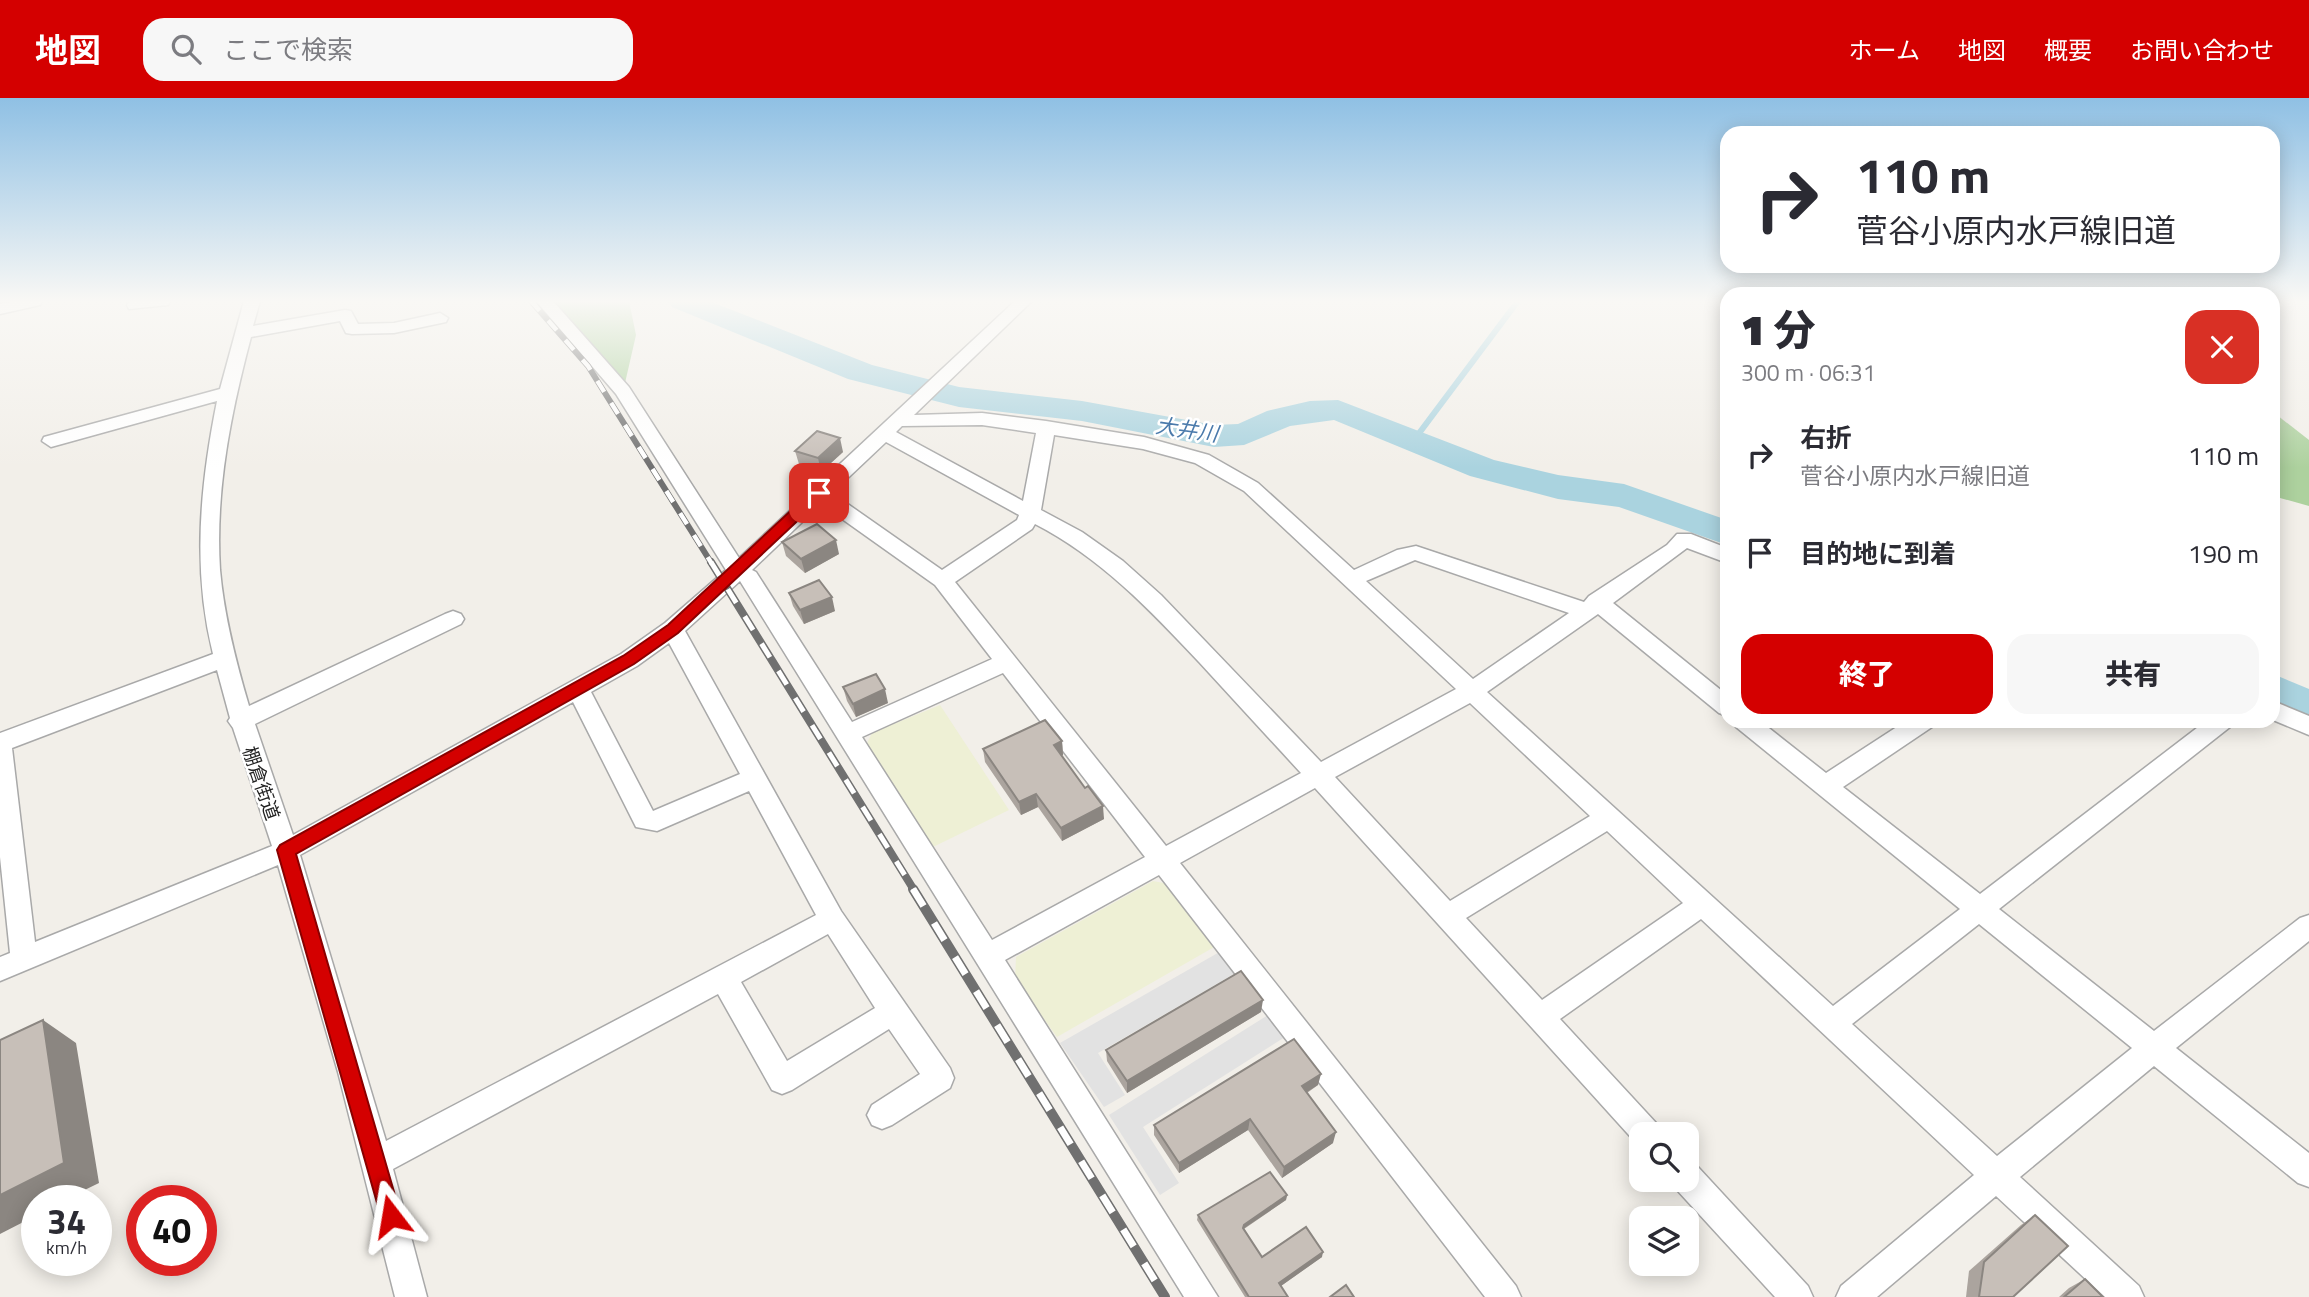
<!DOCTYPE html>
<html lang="ja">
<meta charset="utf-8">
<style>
body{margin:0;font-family:"Titillium Web","Noto Sans JP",sans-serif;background:#f7f7f7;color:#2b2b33;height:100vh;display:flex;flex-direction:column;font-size:26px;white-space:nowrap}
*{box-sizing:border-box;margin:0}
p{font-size:23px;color:#7c7c81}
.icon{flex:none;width:38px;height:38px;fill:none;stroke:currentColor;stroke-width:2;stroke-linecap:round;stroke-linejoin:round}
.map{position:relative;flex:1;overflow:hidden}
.sheet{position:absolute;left:1720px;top:189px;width:560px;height:441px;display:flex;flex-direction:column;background:#fff;border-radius:21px;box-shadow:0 4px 18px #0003}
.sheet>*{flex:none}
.top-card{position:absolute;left:1720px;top:28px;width:560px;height:147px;border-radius:21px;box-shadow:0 4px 18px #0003;background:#fff;color:#2b2b33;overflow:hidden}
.controls{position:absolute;left:1629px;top:1024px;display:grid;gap:14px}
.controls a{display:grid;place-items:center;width:70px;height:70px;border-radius:14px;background:#fff;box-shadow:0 4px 18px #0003;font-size:35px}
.speed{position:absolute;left:21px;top:1087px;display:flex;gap:14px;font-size:35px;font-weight:700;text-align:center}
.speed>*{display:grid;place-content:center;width:91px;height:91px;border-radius:50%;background:#fff;box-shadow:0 4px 18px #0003;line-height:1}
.speed small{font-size:18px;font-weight:400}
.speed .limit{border:10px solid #d22;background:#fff;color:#111}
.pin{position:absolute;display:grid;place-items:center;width:60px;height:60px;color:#fff;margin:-30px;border-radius:14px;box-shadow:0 4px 10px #0006}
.me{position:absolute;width:77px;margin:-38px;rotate:346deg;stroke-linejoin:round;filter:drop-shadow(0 0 5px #0008)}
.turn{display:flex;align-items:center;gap:24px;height:147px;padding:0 21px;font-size:32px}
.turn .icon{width:91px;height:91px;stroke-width:2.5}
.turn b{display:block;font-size:49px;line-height:60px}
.round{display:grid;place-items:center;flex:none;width:74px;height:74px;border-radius:21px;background:#f7f7f7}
.overview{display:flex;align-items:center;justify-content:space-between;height:119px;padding:0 21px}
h1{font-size:42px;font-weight:800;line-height:52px}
.action{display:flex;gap:14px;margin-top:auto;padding:14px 21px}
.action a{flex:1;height:80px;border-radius:21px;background:#d40000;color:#fff;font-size:28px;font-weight:800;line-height:80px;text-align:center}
.action a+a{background:#f7f7f7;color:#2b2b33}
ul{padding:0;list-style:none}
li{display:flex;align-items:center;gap:21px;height:98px;padding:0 21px}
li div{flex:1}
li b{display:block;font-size:26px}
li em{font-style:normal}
header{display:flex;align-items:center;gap:42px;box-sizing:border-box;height:98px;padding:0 35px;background:#d40000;color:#fff}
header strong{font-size:33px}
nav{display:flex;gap:38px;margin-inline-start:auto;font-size:24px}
.search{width:490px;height:63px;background:#f7f7f7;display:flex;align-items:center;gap:18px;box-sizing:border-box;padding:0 24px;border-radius:21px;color:#7c7c81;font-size:26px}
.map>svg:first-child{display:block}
.farmland{fill:#eef0d5}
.forest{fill:#add19e}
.parking{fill:#e2e2e2}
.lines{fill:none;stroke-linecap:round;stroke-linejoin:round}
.stream{stroke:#aad3df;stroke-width:6}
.river{fill:#aad3df;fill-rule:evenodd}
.minor-casing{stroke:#a9a9a9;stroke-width:3}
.minor{fill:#fff;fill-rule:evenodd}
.rail-far2-casing{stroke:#707070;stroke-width:6}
.rail-far1-casing{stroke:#707070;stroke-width:8}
.rail-casing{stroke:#707070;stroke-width:10}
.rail-far2{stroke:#fff;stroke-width:4.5;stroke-dasharray:13;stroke-linecap:butt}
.rail-far1{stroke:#fff;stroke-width:5;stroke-dasharray:16;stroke-linecap:butt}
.rail{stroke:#fff;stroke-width:7;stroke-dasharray:20;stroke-linecap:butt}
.wall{fill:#aba49e}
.shaded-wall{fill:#8b8681}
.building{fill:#c7bfb8;stroke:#8b8681;stroke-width:2}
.route{fill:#d40000;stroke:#8a0000;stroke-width:2}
.labels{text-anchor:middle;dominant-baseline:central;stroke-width:5;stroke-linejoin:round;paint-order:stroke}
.street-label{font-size:19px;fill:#222;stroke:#fff}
.water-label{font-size:21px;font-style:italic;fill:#4a7aab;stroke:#fff}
</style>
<header>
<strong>地図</strong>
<div class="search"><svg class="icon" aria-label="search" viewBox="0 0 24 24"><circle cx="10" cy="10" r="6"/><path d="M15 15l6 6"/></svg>ここで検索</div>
<nav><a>ホーム</a><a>地図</a><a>概要</a><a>お問い合わせ</a></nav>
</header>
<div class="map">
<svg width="2309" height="1199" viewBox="0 0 2309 1199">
<rect width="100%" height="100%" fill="#f2efe9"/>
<!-- farmland -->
<g class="farmland">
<path d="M940 607 1009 712 933 749 865 649 872 635Z"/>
<path d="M1153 783 1169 786 1216 848 1057 939 1015 882 1016 859Z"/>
</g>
<!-- forest -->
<g class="forest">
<path d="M552 203H629L636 237 625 285Z"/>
<path d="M2273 314 2309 342V408L2273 398Z"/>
</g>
<!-- parking -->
<g class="parking">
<path d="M1223 852 1239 873 1098 955 1125 997 1104 1009 1060 945Z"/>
<path d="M1268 917 1285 939 1143 1029 1179 1085 1160 1097 1109 1017Z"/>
</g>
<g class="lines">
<!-- stream -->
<path class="stream" d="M1414 342 1518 203"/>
<!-- river -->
<g class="river">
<path d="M668 203H709L872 267 959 289 1082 303 1214 327 1238 326 1267 313 1310 303 1338 302 1494 362 1558 377 1624 386 1727 422V447L1619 409 1558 401 1470 378 1334 322 1290 328 1244 347 1214 349 1082 323 959 309 848 281 672 209Z"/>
<path d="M2273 576 2309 591V625L2273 610Z"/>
</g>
<defs>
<g id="minor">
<path d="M14 203H42L40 207 0 216V206Z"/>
<path d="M129 203H170L168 207 129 211 127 207Z"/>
<path d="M244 203H260L253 228 345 212 351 213 358 226 394 225 440 215 448 220 446 224 394 235 352 236 346 235 340 223 251 239C231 314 215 393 220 472 224 518 236 564 249 608L445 516 453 513 461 516 464 521 461 526 255 626 293 737 621 556 665 525 726 472 616 296 536 203H553L629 289 739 460 1015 203H1032L914 317 982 315 1046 323 1144 339 1209 357 1258 385 1354 472 1397 452 1416 448 1584 504 1589 498 1667 447 1677 436H1691L1727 450V465L1687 450 1613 505 1727 597V618L1719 615 1598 516 1487 594 1833 908 1960 811 1736 629 1732 623H1760L1826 675 1906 623H1936L1932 629 1843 689 1980 796 2206 623H2234L2230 629 1999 811 2154 933 2300 820 2309 817V843L2176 950 2309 1055V1089L2298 1085 2154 968 2020 1079 2139 1188 2144 1199H2105L1996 1098 1877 1199H1836L1841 1188 1974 1077 1701 821 1560 921 1657 1026 1662 1036H1642V1048L1637 1046 1315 690 1180 765 1516 1188 1521 1199H1485L1159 777 1005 862 1218 1199H1184L740 483 685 533 841 813 950 970 954 980 950 990 892 1027 882 1031 872 1027 867 1017 872 1007 920 976 889 931 792 992 782 996 772 992 718 896 393 1071 427 1199H395L338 974 278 767 0 883V859L10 855 0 759V635L213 556C192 471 200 388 217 303L51 349 42 343 44 339 220 291ZM982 327 1036 335 1023 403 896 334 902 328ZM1054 337 1143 351 1195 365 1244 393 1456 591 1321 664 1161 497 1123 463 1082 434 1041 412ZM886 344 1019 417 1017 422 942 472 832 395ZM821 406 935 487 992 561 852 624 756 474 752 472ZM1035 426C1101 460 1149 511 1199 564 1233 601 1267 638 1301 675L1166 748 955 484 1032 431ZM1415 462 1569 515 1473 581 1366 483ZM669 545 740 676 653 713 591 594 637 568ZM217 572 230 620 228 623 233 630 272 748 35 844 12 650ZM1003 575 1145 759 992 842 862 639ZM573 604 636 729 657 733 749 693 816 817 386 1043 300 757ZM1470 605 1590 718 1450 803 1335 679ZM1607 733 1683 805 1542 902 1466 820ZM1979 826 2132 950 1997 1058 1852 926ZM828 836 875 910 787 963 741 884Z"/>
<path d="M2273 603 2309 618V637L2273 622Z"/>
<path d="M1687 1065 1698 1069 1808 1188 1813 1199H1775L1676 1091 1672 1082H1687Z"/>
</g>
</defs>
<!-- minor casing -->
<use href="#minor" class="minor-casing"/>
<!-- minor -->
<use href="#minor" class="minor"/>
<defs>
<path id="rail-far2" d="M531 203 588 268 712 466"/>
<path id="rail-far1" d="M711 464 914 792"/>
<path id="rail" d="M913 791 1165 1199"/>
</defs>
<!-- rail-far2 casing -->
<use href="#rail-far2" class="rail-far2-casing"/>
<!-- rail-far1 casing -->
<use href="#rail-far1" class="rail-far1-casing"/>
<!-- rail casing -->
<use href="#rail" class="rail-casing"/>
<!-- rail-far2 -->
<use href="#rail-far2" class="rail-far2"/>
<!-- rail-far1 -->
<use href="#rail-far1" class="rail-far1"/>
<!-- rail -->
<use href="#rail" class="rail"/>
</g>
<!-- wall -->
<g class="wall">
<path d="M795 353 843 354 821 374 799 366Z"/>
<path d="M782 444 839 456 805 475 786 458Z"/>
<path d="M789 495 835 513 804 526 793 508Z"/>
<path d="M843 589 888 605 856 619 847 603Z"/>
<path d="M1062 643 1063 657 1061 658 1104 721 1062 743 1038 709 1021 717 985 664 983 651Z"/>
<path d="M1261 914 1127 995 1107 963 1106 952Z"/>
<path d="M1318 987 1307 995 1333 1045 1282 1080 1248 1032 1179 1075 1154 1037V1027Z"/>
<path d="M1287 1097 1286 1102 1244 1131 1262 1159H1322L1281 1188 1288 1199H1245L1197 1122 1198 1117Z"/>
<path d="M2035 1117 2013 1199H1966L1969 1173 2021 1127Z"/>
<path d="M2085 1181 2103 1199H2059L2069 1190Z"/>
</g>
<!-- shaded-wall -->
<g class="shaded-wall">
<path d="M840 340 843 354 821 374 818 360Z"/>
<path d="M836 442 839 456 805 475 801 461Z"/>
<path d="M832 499 835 513 804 526 800 512Z"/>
<path d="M885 591 888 605 856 619 853 606Z"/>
<path d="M1062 643 1063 657 1055 660 1054 647Z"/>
<path d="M1036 696 1038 709 1021 717 1019 704Z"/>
<path d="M1103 708 1104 721 1062 743 1061 730Z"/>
<path d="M1263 902 1261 914 1127 995V983Z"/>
<path d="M43 922 76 945 99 1085 64 1102H37V1117L0 1136V1097Z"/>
<path d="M1321 976 1318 987 1299 999 1302 988Z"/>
<path d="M1250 1021 1248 1032 1179 1075V1065Z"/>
<path d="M1336 1034 1333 1045 1282 1080 1284 1069Z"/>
<path d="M1287 1097 1286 1102 1243 1131 1244 1127Z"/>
<path d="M1323 1154 1322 1159 1278 1190 1279 1185Z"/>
</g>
<!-- building -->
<g class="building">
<path d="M817 333 840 340 818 360 795 353Z"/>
<path d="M817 426 836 442 801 461 782 444Z"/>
<path d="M819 482 832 499 800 512 789 495Z"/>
<path d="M876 576 885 591 853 606 843 589Z"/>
<path d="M1045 622 1062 643 1054 647 1085 690 1088 688 1103 708 1061 730 1036 696 1019 704 983 651Z"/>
<path d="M1241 873 1263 902 1127 983 1106 952Z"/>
<path d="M43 922 64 1065 0 1097V942Z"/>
<path d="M1294 941 1321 976 1302 988 1336 1034 1284 1069 1250 1021 1179 1065 1154 1027Z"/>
<path d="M1270 1074 1287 1097 1244 1127 1243 1130 1262 1159 1306 1129 1323 1154 1279 1185 1288 1199H1249L1198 1117Z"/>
<path d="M2035 1117 2068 1148 2013 1199H1979L1984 1164Z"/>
<path d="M2085 1181 2103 1199H2064Z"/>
<path d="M1346 1187 1354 1199H1330Z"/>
</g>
<!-- sky -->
<linearGradient id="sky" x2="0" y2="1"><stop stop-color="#8fc0e4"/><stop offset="0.55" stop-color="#f9f8f5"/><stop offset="1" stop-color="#f9f8f5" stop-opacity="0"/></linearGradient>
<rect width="2309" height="370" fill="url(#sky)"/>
<!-- route -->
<path class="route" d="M819 390 824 391V398L678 535 634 566 296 756 401 1118 398 1126 391 1129 383 1126 277 752 280 747 623 558 668 527 814 391Z"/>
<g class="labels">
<!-- street labels -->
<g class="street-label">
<text transform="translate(262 685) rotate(71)">棚倉街道</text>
</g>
<!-- water labels -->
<g class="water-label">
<text transform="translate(1187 331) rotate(8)">大井川</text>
</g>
</g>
</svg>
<div class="controls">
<a><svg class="icon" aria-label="search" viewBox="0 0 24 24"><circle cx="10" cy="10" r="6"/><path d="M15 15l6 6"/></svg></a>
<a><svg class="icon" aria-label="layers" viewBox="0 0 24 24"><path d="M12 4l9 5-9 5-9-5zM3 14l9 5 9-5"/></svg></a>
</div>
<div class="speed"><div>34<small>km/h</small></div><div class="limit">40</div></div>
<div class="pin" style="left:819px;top:395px;background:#d93025"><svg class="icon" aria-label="arrive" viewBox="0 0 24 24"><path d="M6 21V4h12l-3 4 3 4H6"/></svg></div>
<svg class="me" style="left:391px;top:1118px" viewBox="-20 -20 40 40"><path d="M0-17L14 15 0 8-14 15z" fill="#d40000" stroke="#fff" stroke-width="4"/></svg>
<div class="top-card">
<div class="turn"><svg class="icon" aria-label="right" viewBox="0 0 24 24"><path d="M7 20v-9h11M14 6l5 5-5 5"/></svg><div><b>110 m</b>菅谷小原内水戸線旧道</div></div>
</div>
<section class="sheet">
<div class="overview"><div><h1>1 分</h1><p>300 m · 06:31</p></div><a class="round" style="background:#d93025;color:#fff"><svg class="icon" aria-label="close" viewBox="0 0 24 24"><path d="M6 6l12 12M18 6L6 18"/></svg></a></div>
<ul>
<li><svg class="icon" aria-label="right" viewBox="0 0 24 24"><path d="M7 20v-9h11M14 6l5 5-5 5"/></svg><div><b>右折</b><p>菅谷小原内水戸線旧道</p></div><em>110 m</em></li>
<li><svg class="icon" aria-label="arrive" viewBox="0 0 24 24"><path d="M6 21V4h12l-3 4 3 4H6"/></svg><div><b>目的地に到着</b></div><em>190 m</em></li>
</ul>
<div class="action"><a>終了</a><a>共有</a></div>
</section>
</div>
